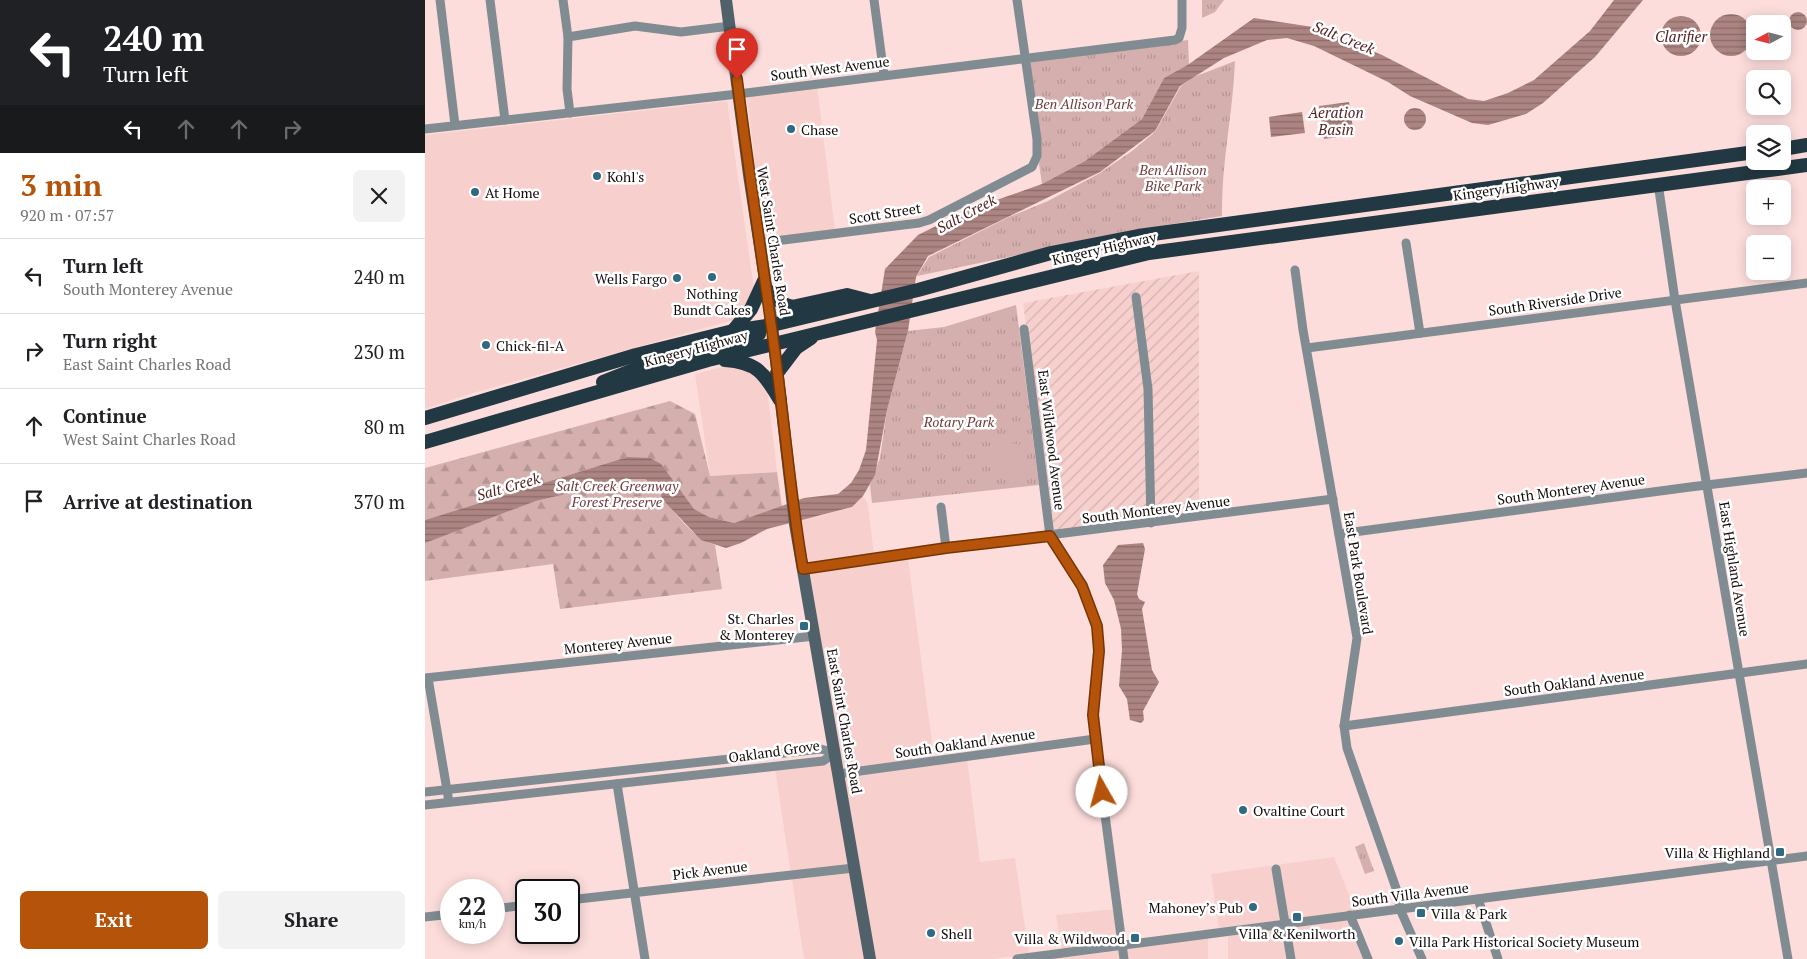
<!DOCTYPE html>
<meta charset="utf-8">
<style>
body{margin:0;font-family:"PT Serif",serif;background:#f2f2f2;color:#202124;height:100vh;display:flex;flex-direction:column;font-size:19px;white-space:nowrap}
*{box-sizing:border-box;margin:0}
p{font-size:16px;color:#757577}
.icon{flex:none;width:28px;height:28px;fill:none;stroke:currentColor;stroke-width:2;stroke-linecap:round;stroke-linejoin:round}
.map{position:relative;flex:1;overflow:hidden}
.side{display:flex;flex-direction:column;background:#fff;width:425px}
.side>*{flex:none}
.banner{background:#202124;color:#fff;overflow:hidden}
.needle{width:32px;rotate:263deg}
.buttons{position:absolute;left:1321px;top:15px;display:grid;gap:10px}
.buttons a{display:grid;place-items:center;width:45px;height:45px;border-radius:8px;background:#fff;box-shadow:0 2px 12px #0003;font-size:25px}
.speed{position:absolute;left:15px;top:879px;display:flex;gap:10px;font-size:25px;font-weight:700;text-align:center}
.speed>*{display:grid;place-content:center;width:65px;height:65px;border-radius:50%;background:#fff;box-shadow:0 2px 12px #0003;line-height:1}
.speed small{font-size:12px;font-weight:400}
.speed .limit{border:2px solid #111;border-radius:8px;background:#fff;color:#111}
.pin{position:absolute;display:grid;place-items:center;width:42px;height:42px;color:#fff;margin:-51px -21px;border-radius:50% 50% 50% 0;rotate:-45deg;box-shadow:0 0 5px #0007}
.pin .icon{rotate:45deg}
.me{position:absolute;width:55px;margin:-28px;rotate:353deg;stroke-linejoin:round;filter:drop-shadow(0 0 4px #0008)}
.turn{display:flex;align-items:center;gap:18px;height:105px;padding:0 20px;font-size:22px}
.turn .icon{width:65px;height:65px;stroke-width:2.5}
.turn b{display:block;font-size:35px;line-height:42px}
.lanes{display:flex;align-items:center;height:48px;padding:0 20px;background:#0003;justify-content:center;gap:25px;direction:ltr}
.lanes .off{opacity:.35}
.round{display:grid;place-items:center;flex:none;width:52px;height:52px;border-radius:8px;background:#f2f2f2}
.summary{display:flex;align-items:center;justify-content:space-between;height:85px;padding:0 20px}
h1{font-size:30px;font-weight:600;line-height:38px;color:#b45309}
.action{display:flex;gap:10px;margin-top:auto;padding:10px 20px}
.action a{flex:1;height:58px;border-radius:8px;background:#b45309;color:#fff;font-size:20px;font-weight:600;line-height:58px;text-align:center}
.action a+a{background:#f2f2f2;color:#202124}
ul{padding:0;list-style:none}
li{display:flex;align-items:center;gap:15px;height:75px;padding:0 20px;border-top:1px solid #e0e0e0}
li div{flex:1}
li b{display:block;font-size:19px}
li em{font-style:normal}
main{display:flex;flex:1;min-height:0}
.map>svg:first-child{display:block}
.built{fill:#f7d0ce}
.industrial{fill:url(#industrial-furrows)}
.grass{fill:url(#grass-tufts)}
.forest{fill:url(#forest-firs)}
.pitch{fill:#d4afae}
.water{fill:url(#water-rules)}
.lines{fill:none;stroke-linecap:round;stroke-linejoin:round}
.minor{stroke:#818c92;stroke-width:9}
.secondary{stroke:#51616a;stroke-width:12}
.trunk{stroke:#223842;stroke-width:14}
.route-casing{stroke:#753606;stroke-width:12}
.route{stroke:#b45309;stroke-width:9}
.poi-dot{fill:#306982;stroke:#fff;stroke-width:2}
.labels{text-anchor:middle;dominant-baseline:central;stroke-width:5;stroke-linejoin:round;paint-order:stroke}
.street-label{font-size:14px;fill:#140a0a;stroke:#fff}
.park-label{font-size:14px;font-style:italic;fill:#72393a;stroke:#fff}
.poi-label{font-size:14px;fill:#140a0a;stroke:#fff;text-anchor:start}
.water-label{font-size:15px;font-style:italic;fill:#541e20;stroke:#fff}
</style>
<main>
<section class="side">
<div class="banner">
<div class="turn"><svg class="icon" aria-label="left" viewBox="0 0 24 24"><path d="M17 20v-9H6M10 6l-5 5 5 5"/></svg><div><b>240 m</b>Turn left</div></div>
<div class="lanes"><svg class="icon" aria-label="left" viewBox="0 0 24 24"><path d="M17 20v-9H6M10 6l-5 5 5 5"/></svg><svg class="icon off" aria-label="ahead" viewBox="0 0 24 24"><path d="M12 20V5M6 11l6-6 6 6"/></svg><svg class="icon off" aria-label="ahead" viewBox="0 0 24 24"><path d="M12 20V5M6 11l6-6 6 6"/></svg><svg class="icon off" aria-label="right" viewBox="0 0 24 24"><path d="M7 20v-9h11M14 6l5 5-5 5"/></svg></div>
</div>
<div class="summary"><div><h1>3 min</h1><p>920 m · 07:57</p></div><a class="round"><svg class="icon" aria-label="close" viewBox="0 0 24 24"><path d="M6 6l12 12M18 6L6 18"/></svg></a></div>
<ul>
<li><svg class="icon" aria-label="left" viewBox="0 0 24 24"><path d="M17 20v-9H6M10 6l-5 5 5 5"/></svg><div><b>Turn left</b><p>South Monterey Avenue</p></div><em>240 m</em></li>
<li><svg class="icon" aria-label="right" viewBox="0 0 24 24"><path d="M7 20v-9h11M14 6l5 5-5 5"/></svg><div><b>Turn right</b><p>East Saint Charles Road</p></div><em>230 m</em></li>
<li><svg class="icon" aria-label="ahead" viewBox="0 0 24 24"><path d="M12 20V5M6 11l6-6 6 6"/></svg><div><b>Continue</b><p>West Saint Charles Road</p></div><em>80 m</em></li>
<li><svg class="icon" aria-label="arrive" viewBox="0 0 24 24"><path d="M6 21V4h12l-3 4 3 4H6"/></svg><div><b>Arrive at destination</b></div><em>370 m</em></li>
</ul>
<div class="action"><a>Exit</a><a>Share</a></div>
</section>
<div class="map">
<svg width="1382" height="959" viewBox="0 0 1382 959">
<defs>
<pattern id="industrial-furrows" width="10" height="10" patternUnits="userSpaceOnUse" patternTransform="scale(1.25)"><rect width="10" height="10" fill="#f7d0ce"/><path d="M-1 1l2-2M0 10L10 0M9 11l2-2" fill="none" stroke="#d3b1b0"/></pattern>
<pattern id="grass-tufts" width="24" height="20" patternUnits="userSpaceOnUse" patternTransform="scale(1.25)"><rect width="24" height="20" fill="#d4afae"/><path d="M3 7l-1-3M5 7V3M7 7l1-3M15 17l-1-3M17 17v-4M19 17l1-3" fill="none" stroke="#b59594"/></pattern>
<pattern id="forest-firs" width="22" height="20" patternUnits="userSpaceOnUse" patternTransform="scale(1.25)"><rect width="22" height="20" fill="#d4afae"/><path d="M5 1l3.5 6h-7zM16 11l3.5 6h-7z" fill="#b59594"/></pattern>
<pattern id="water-rules" width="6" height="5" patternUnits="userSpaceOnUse" patternTransform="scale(1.25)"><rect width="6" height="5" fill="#ac8482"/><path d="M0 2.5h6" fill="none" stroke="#8b6a69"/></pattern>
</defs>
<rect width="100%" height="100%" fill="#fcdddc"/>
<!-- built -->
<g class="built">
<path d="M392 87 410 230 339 239 322 96Z"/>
<path d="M302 101 329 289 323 306 312 319 48 393 0 409V135Z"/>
<path d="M309 364H320L342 389 352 472 285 476 270 374Z"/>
<path d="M438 496 443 504 449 555 381 564 374 519 393 517 427 507Z"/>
<path d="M483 559 509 758 416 770 382 572Z"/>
<path d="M407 757 442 959H379L349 763Z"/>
<path d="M542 759 555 862 590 858 604 954 568 959H448L416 776Z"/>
<path d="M909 857 931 912 794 930 786 874Z"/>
<path d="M690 909 695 943 637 950 631 915Z"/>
<path d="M924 918 941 959H803V935Z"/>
<path d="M783 938V959H702L701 947Z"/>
<path d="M695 948 697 959H615Z"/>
</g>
<!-- industrial -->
<path class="industrial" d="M774 271V513L628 533 598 303Z"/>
<!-- grass -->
<g class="grass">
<path d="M777 0H799L790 12 777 18Z"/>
<path d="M763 40 764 64 739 78 717 119 660 161 617 184 614 164 616 139 605 65 606 62Z"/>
<path d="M810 61C808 114 796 164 797 216L729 227 492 276 504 257 584 217 623 201 675 173 707 151 730 132 756 86 769 77Z"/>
<path d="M591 305 614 485 447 503 445 485 455 458 462 410 483 331 519 327Z"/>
<path d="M939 843 949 871 940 874 930 847Z"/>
</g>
<!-- forest -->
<g class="forest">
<path d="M245 401 270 414 285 476 352 472 357 507 309 523 284 517 269 509 255 493 202 457 0 520V468Z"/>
<path d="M205 479H220C244 499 259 535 290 545L297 589 135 609 128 564 0 581V543L6 540 111 501Z"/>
</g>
<!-- pitch -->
<path class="pitch" d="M582 443 600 445 603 472 599 475 571 478 566 463 571 451Z"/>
<!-- water -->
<g class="water">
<path d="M1189 0H1218L1170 57 1118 103 1101 114 1063 125 1047 123 985 96 963 82 889 46 862 38 842 40 799 58 755 86 730 131 675 172 503 256 491 277 483 331 462 410 450 475 438 496 427 507 342 529 316 543 301 548 276 540 238 500 234 490 220 479H205L111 501 0 543V520L202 457 225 458 236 464 269 509 284 517 309 523 379 498 413 494 426 483 434 470 441 450 452 340 450 332 460 269 493 235 543 210 617 184 660 161 717 119 739 78 764 64 829 18 888 27 957 55 1043 99 1059 101 1083 93 1109 80 1165 31Z"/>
<circle cx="1373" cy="21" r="9"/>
<circle cx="1306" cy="35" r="21"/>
<circle cx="1256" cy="36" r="20"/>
<path d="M924 102 929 135 899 139 894 106Z"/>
<circle cx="990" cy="119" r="11"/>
<path d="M877 112 880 133 846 137 844 117Z"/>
<path d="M718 543 720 549 712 594 714 599 720 602 717 609 727 670 734 682 718 711 719 720 716 723 705 720 702 699 694 686 697 650 696 629 689 600 680 583 678 565 693 545Z"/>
</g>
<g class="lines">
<!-- minor -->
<g class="minor">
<path d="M15 0 30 125"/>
<path d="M65 0 80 120"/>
<path d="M138 0 143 37 142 89 145 113"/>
<path d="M449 0 459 75"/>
<path d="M143 37 210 26 256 32 305 26"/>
<path d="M0 129 313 94 750 40 754 38 757 28V0"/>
<path d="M1233 183 1250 300 1363 959"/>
<path d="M334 243 494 223 504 220 607 167 612 156V139L592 0"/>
<path d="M981 243 995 333"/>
<path d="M870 270 878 330 932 638 919 726 922 748 973 894 975 909 997 959"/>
<path d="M711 297 723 389 726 523"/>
<path d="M599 329 625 536 657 586 672 626 674 651 669 702 670 739 699 959"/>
<path d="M882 348 1382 283"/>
<path d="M516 507 521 548"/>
<path d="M914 534 1265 487 1382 473"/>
<path d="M378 569 521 548 908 499"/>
<path d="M0 678 390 636"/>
<path d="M3 678 24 802"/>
<path d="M919 726 1382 664"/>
<path d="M413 774 670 739"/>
<path d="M192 784 220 959"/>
<path d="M0 792 396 749 410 753"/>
<path d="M0 805 398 761 410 753"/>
<path d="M851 869 866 959"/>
<path d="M1053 899 1073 959"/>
<path d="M144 900 429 868"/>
<path d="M69 909 101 905"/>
<path d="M925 915 943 959"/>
<path d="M0 917 26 914"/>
<path d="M592 959 1382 856"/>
</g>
<!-- secondary -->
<path class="secondary" d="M301 0 324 175 347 325 370 524 445 959"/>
<!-- trunk -->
<g class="trunk">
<path d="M1358 149 1382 145"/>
<path d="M341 289 358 304 367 307 422 295 445 301"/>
<path d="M308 331 326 309 339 281"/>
<path d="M300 360C332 362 339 373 355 400"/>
<path d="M352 373 371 348 386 338"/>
<path d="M178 382 221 365 334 334"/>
<path d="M0 418 211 355 308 331 347 325 493 290 626 253 713 236 1330 152"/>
<path d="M0 442 283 360 724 253 1382 165"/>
</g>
</g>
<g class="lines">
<defs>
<path id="route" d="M312 79C322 161 335 242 346 324 358 405 364 487 378 569L521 548 625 536 657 586 672 626 674 651 668 715 677 792"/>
</defs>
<!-- route casing -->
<use href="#route" class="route-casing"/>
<!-- route -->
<use href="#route" class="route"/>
</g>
<!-- markers -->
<g class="poi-dot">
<circle cx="366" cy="129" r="5"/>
<circle cx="172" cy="176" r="5"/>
<circle cx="50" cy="192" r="5"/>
<circle cx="287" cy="277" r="5"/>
<circle cx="252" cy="278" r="5"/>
<circle cx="61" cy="345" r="5"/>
<rect x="374" y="621" width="10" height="10" rx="2.5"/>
<circle cx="818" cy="810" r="5"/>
<rect x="1350" y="847" width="10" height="10" rx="2.5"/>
<circle cx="828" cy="907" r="5"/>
<rect x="991" y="908" width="10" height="10" rx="2.5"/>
<rect x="867" y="912" width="10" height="10" rx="2.5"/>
<circle cx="506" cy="933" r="5"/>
<rect x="705" y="933" width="10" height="10" rx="2.5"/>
<circle cx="974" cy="941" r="5"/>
</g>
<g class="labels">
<!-- street labels -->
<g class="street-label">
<text transform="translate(405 68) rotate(-7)">South West Avenue</text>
<text transform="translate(1081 188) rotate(-8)">Kingery Highway</text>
<text transform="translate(460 213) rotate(-9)">Scott Street</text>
<text transform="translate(349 241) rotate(81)">West Saint Charles Road</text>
<text transform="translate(679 248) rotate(-13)">Kingery Highway</text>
<text transform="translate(1130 301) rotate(-8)">South Riverside Drive</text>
<text transform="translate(271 348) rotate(-15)">Kingery Highway</text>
<text transform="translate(627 440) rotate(83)">East Wildwood Avenue</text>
<text transform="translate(1146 489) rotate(-8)">South Monterey Avenue</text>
<text transform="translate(731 509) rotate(-7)">South Monterey Avenue</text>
<text transform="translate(1310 569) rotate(81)">East Highland Avenue</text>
<text transform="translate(934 573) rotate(81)">East Park Boulevard</text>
<text transform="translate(193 643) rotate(-6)">Monterey Avenue</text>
<text transform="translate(1149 682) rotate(-7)">South Oakland Avenue</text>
<text transform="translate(420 721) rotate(80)">East Saint Charles Road</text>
<text transform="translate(540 743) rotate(-8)">South Oakland Avenue</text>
<text transform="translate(349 751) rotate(-8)">Oakland Grove</text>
<text transform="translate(285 870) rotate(-7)">Pick Avenue</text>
<text transform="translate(985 894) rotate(-7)">South Villa Avenue</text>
</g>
<!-- park labels -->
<g class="park-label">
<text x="659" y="103">Ben Allison Park</text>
<text x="748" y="169">Ben Allison<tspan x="748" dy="16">Bike Park</tspan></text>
<text x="534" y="421">Rotary Park</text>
<text x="192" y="485">Salt Creek Greenway<tspan x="192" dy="16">Forest Preserve</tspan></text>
</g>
<!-- poi labels -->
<g class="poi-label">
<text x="376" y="129">Chase</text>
<text x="182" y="176">Kohl's</text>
<text x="60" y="192">At Home</text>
<text x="242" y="278" text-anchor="end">Wells Fargo</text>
<text x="287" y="293" text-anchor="middle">Nothing<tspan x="287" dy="16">Bundt Cakes</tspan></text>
<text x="71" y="345">Chick-fil-A</text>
<text x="369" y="618" text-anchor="end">St. Charles<tspan x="369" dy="16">&amp; Monterey</tspan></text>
<text x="828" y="810">Ovaltine Court</text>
<text x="1345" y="852" text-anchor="end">Villa &amp; Highland</text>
<text x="818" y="907" text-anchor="end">Mahoney’s Pub</text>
<text x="1006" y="913">Villa &amp; Park</text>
<text x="516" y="933">Shell</text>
<text x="872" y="933" text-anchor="middle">Villa &amp; Kenilworth</text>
<text x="700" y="938" text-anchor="end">Villa &amp; Wildwood</text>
<text x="984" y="941">Villa Park Historical Society Museum</text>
</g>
<!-- water labels -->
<g class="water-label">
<text x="1256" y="36">Clarifier</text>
<text transform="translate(919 37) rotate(22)">Salt Creek</text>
<text x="911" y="112">Aeration<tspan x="911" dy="17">Basin</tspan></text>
<text transform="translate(541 213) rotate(-28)">Salt Creek</text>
<text transform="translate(83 486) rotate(-16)">Salt Creek</text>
</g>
</g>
</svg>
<div class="buttons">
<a><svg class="needle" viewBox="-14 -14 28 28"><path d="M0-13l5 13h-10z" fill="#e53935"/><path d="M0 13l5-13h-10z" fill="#757577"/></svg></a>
<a><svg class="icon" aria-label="search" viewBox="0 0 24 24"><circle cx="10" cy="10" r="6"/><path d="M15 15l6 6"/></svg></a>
<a><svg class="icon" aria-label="layers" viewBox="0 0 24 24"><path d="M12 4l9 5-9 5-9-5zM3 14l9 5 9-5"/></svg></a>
<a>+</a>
<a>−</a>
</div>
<div class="speed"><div>22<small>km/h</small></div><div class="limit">30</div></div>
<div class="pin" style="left:312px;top:79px;background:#d93025"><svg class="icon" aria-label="arrive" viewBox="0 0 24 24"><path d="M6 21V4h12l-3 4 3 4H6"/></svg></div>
<svg class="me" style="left:677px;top:792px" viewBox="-20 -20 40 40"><circle r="19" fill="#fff"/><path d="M0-13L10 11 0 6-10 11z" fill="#b45309"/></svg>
</div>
</main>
